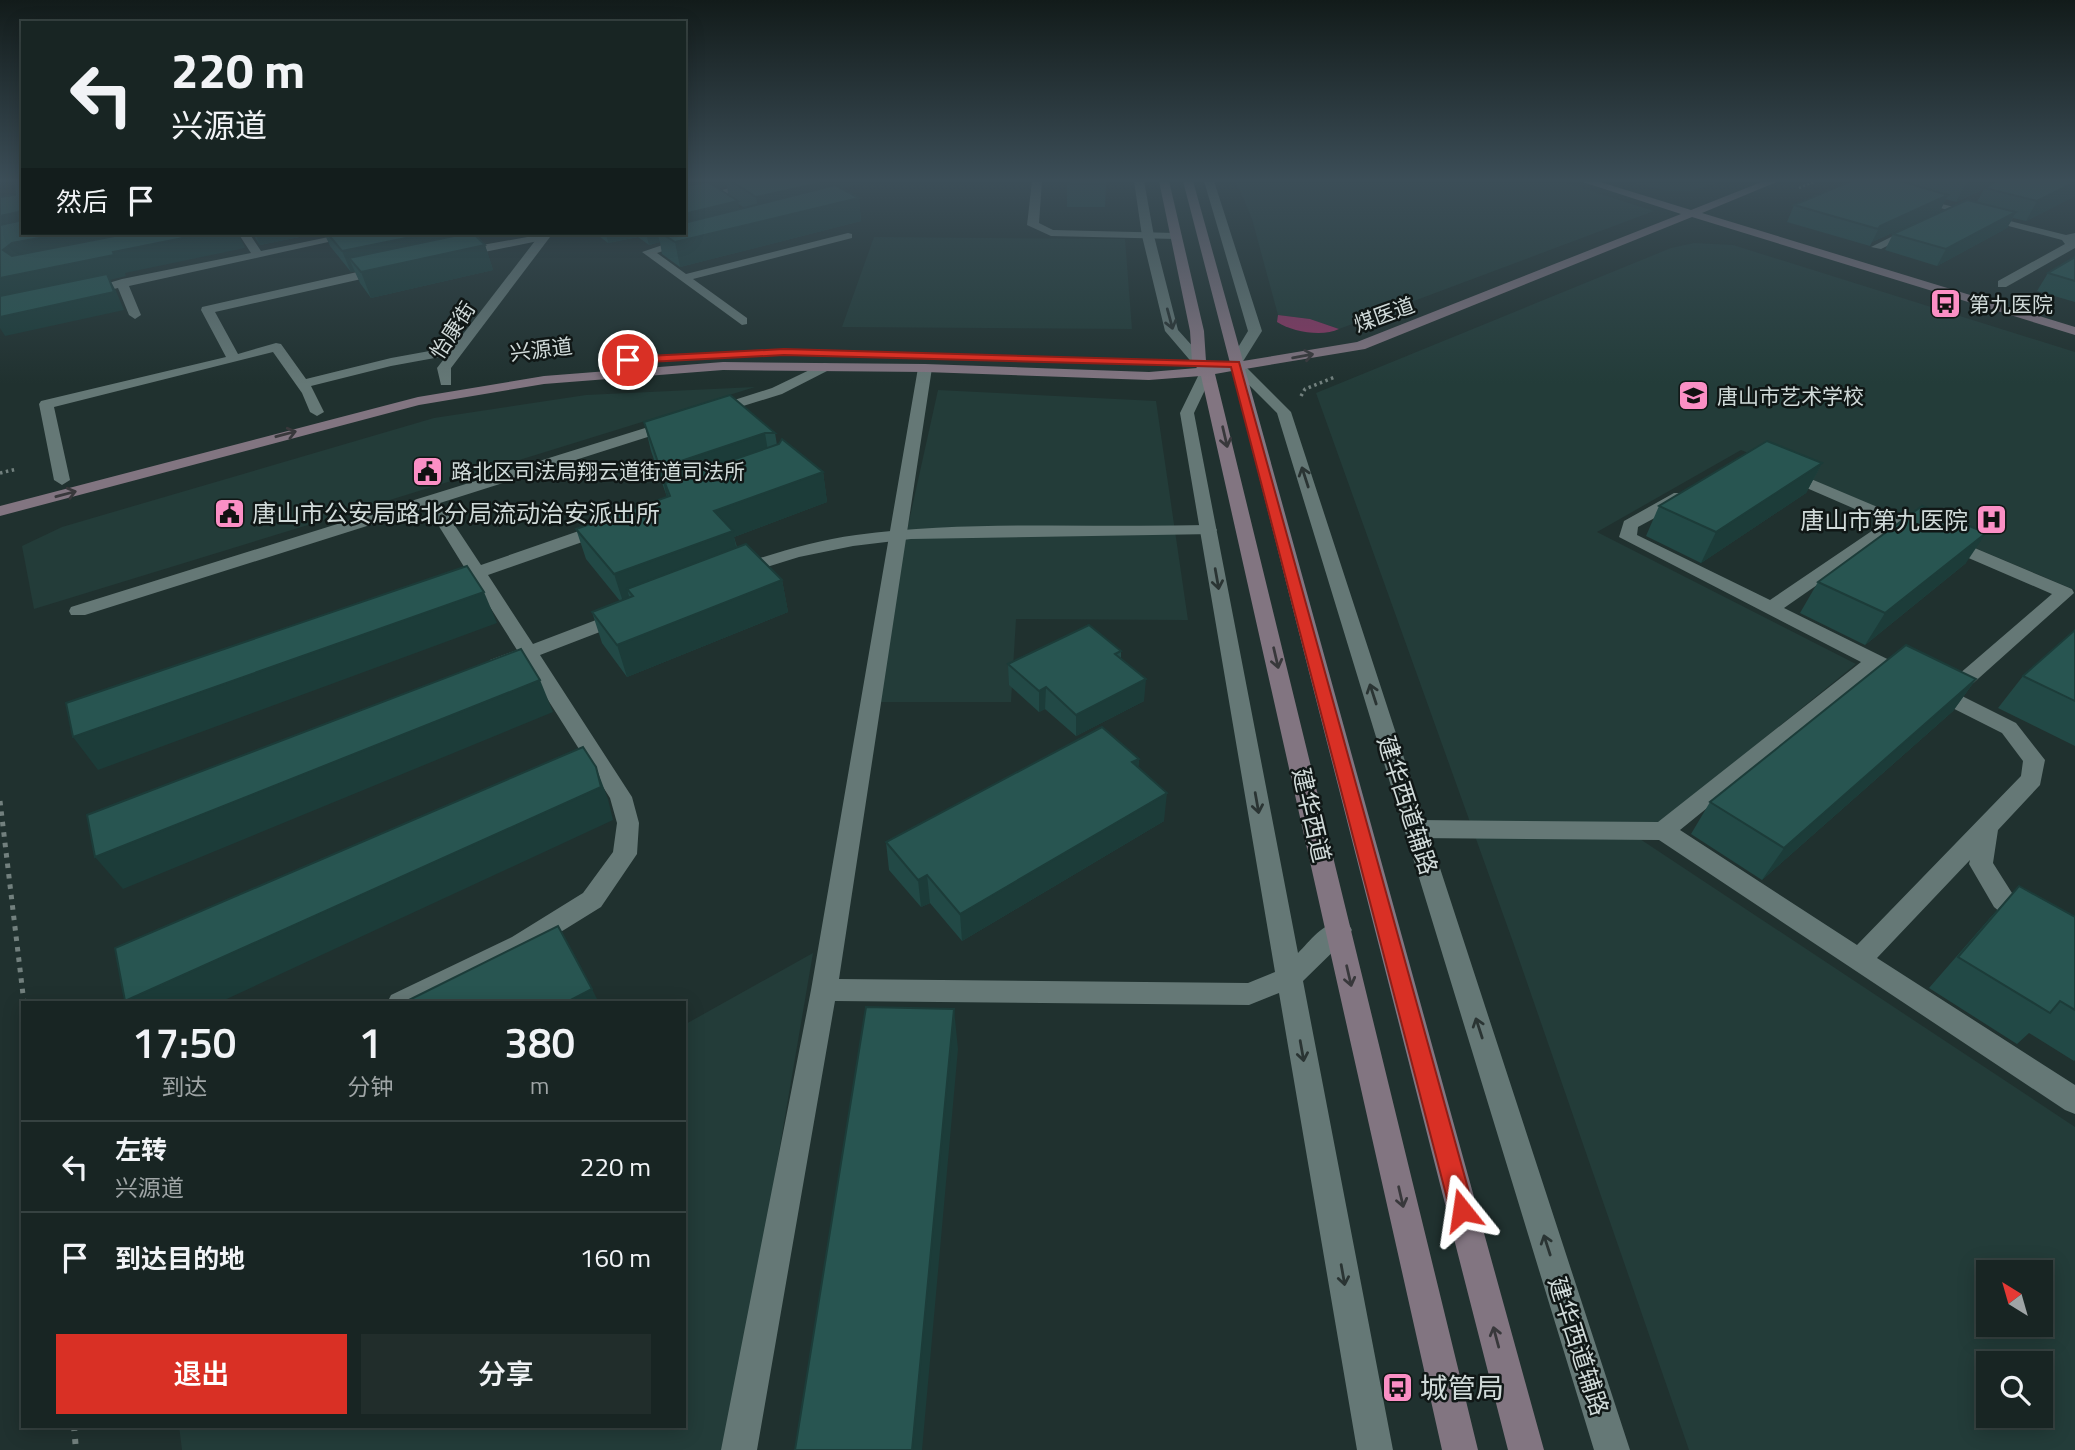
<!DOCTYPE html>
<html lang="zh">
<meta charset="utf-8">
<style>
body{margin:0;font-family:"Titillium Web","Noto Sans SC",sans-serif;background:#212d2b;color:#f1f3f6;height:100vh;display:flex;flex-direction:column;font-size:26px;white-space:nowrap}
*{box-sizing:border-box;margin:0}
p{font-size:23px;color:#9fa5a6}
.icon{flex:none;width:38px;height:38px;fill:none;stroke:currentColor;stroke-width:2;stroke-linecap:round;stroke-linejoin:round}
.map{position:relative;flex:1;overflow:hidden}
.drawer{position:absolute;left:21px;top:1001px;width:665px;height:427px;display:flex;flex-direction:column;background:#182523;border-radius:0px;box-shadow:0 4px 18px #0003,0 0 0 2px #364241}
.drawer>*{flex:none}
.hud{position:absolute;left:21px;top:21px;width:665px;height:214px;border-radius:0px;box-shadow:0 4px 18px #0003,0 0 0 2px #364241;background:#182523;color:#f1f3f6;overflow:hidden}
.needle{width:46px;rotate:323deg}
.controls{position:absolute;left:1976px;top:1260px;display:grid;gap:14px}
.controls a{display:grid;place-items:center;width:77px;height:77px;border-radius:0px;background:#182523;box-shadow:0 4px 18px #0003,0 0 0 2px #364241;font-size:35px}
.pin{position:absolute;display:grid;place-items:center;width:60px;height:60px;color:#fff;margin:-30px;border:4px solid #fff;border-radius:50%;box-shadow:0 2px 7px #0007}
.me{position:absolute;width:77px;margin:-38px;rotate:345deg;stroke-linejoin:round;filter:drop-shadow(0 0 5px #0008)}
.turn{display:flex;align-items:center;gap:24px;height:147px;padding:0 35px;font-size:32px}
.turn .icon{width:91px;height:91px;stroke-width:2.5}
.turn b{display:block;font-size:49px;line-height:60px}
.then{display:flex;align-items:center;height:66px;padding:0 35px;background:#0003;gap:14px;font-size:26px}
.eta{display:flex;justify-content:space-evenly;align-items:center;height:119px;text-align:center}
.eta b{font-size:42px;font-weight:600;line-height:49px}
.action{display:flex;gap:14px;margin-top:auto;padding:14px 35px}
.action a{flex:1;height:80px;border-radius:0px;background:#d93025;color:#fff;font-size:28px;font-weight:600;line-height:80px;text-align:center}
.action a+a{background:#212d2b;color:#f1f3f6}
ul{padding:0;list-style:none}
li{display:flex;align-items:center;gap:21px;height:91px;padding:0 35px;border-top:2px solid #364241}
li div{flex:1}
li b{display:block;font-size:26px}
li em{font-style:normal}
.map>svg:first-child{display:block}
.built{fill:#233c39;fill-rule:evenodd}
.forest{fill:#8b3865}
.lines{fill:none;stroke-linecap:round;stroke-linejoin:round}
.path-far3{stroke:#72807e;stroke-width:2.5;stroke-dasharray:2 2.5;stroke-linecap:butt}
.path-far2{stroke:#72807e;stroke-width:3.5;stroke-dasharray:2.5 3.5;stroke-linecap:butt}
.path-far1{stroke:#72807e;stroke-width:5;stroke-dasharray:4.5 6;stroke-linecap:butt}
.path{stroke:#72807e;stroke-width:6;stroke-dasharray:5 8;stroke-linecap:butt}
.lane{fill:#657876;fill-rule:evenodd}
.street{fill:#657876;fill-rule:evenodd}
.secondary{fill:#827581;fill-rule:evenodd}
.wall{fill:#224946;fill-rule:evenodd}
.shaded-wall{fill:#1c3c39}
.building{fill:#285551;stroke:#1c3c39;stroke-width:2}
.oneway{stroke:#2a3433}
.oneway2{stroke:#38383b}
.route{fill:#d93025;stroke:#8d1f18;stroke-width:2}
.labels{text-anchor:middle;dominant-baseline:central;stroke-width:5;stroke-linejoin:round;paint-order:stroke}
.far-poi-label{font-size:21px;fill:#d0dad9;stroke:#101716;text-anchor:start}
.far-street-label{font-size:21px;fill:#d0dad9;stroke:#101716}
.poi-label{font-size:24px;fill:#d0dad9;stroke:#101716;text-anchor:start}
.street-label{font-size:24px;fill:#d0dad9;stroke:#101716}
.near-poi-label{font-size:28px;fill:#d0dad9;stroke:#101716;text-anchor:start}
</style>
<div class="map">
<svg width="2075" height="1450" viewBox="0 0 2075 1450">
<rect width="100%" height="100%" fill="#20312f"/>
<!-- built -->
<g class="built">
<path d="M1236 181H1559L1654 211 1339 329 1310 319 1278 315 1252 219Z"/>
<path d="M1627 181H1722L1692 191H1666Z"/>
<path d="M874 237 1125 239 1132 329 842 327Z"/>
<path d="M1694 243 1733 245 2075 352V590L1741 450 1597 532 1856 664 1640 839 2075 1127V1450H1689L1513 942 1316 393 1671 248ZM1988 1272H2040V1325H1988ZM1988 1363H2040V1416H1988Z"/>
<path d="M755 387 393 499 34 609 22 546 62 527 434 418 586 395Z"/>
<path d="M938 390 1156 401 1188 620 1016 619 1011 702H869Z"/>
<path d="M813 953 728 1450H182L179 1426H684V1025Z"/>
</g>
<!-- forest -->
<path class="forest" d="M1278 315 1310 319 1339 329C1323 337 1292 332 1277 322Z"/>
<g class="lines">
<!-- path-far3 -->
<path class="path-far3" d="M1799 188 1816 181"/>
<!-- path-far2 -->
<g class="path-far2">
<path d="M1301 396 1305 389 1335 377"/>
<path d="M0 473 17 469"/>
</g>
<!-- path-far1 -->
<path class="path-far1" d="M0 801 24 1003"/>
<!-- path -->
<path class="path" d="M74 1426 76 1450"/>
<!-- lane -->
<g class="lane">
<path d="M760 181H779L684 205V199Z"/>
<path d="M1032 181H1042L1039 223 1053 230 1176 233 1182 236 1176 239 1051 236 1027 225Z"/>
<path d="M1910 196 2066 235 2075 233V248L2006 287H1998V281L2065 244 2062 240 1910 200Z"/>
<path d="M1909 228 1919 230 1881 249 1871 247Z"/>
<path d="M238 233H249L261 251 348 233H369L129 286 141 315 135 319 129 315 118 288 88 295 82 291 122 279 251 253Z"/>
<path d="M848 233 852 234V238L693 279 747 318V324L742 325 642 252 683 238H691V242L657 253 686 274Z"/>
<path d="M544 234 548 235V239L460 257 454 253 460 249Z"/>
<path d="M384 266 388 267V273L215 312 238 354 276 343 281 344 306 379 391 358 457 346 462 347V353L391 366 311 386 324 412 317 416 310 412 302 393 273 352 54 407 70 480 62 485 54 480 39 404 41 401 226 357 201 310 202 307Z"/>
<path d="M824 363 829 364V370L782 394 714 415 707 411 709 408 772 388Z"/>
<path d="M674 419 679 421 682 424 679 427 440 503 481 565 599 524 605 523 614 528 611 532 488 575 533 644 617 612 624 610 633 616 631 620 540 655 632 797 639 823 637 854 601 907 530 951 426 1003H387L391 995 512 937 583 893 613 852 617 823 610 798 524 662 497 671 490 670 487 665 490 660 517 650 473 580 447 588 438 583 441 579 466 570 427 507 85 615H71L69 611 71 607Z"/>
<path d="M1785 468 2072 589 2074 593 1960 695 2016 723 2045 760 2040 785 1998 830 1993 863 2012 893 2051 925 2075 938V962L2033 939 1994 907 1969 864 1970 860 1877 958 2075 1085V1114L2065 1110 1659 840 1416 838 1408 835 1404 829 1408 823 1416 820 1658 822 1861 662 1619 537 1624 521 1674 493H1686L1688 497 1686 501 1638 527 1637 535 1770 600 1885 522 1779 476 1777 473ZM1899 528 2052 594 1944 687 1784 608ZM1877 670 2002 733 2023 761 2021 776 1857 945 1680 830Z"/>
<path d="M1208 525 1214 526 1217 530 1214 534 911 539 853 546 799 557 738 576 729 571 732 567C772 554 813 541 856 535 972 520 1091 528 1208 525Z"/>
</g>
<!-- street -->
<g class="street">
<path d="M1134 181H1144L1154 236 1178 330 1204 359V365H1194L1165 331 1142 236Z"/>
<path d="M1204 181H1214L1262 331 1242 363 1291 412 1630 1450H1594L1277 413 1228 364 1248 331Z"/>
<path d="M537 233H547L550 237 451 368V385H441L437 368 538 237Z"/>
<path d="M925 364 932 368 839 979 1248 983 1275 972 1180 413 1202 368H1212L1214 371 1194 413 1298 953C1311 940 1328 916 1348 923L1352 930 1348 937 1303 981 1393 1450H1357L1279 993 1249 1005 835 1001 757 1450H721L811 990 918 368Z"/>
</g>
<!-- secondary -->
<path class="secondary" d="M1159 181H1169L1204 331 1206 361 1210 366 1230 363 1183 181H1193L1243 361 1357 342 1681 214 1580 181H1597L1691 210 1764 181H1779L1702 213 2075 327V335L1692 217 1365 349 1245 369 1544 1450H1508L1232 371 1215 374 1478 1450H1442L1201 376 1149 380 925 372 723 370 544 384 419 405 0 516V506L418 397 544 376 723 362 925 364 1149 372 1197 368 1192 362 1190 331Z"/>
</g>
<!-- wall -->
<g class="wall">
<path d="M684 181H869L841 188 859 198 861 221 680 267 662 254 660 242 649 245 638 237 608 243 595 233H684ZM727 186 728 194 718 188ZM738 204 745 208 739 209Z"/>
<path d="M1067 181H1106L1105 207H1067Z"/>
<path d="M1851 181H2075V196L2026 221 2013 218 2007 228 1937 266 1885 250 1893 234 1977 202 1984 189 1956 202 1945 199 1940 211 1872 242 1870 246 1787 222 1794 205Z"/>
<path d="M252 233H487L476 235 485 245 493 270 371 298 360 283 355 272H351L330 246 325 235 322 236 319 233 260 245Z"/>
<path d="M2075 257V302L2037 291 2048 273Z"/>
<path d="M644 422 775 433 777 445 823 472 827 502 734 537 737 547 782 580 788 612 627 677 602 643 592 612 620 601 586 559 576 529 667 497 651 451Z"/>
<path d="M1822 463 1806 493 1701 563 1646 536 1659 506Z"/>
<path d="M1966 563 1865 645 1800 613 1818 582Z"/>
<path d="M2075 630V746L1998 708 2023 676Z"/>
<path d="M1121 651V658L1144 701 1076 736 1045 709 1039 712 1009 685 1008 664Z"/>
<path d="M1976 679 1953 711 1762 880 1691 834 1710 802Z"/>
<path d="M1139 759 1138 768 1164 821 962 941 930 903 921 907 889 870 886 842Z"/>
<path d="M2019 886 2075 917V1060L2074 1061 2029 1033 2017 1044 1929 988 1990 918Z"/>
</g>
<!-- shaded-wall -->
<g class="shaded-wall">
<path d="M684 181H726L727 186 684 196Z"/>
<path d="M811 181H869L825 191 760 217 756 197Z"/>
<path d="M1969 181H1999L1956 202 1966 183Z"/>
<path d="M2075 182V196L2026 221 2037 201Z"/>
<path d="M1948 195 1940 211 1872 242 1880 226Z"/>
<path d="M859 198 861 221 680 267 675 242Z"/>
<path d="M738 201 741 221 684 233V214Z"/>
<path d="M23 211V233L0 235V216Z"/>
<path d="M2016 212 2007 228 1937 266 1946 249Z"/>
<path d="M67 233H188L24 264 3 250 12 243Z"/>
<path d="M208 233H238L245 248 125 273 126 276 110 280 116 291 124 310 5 336 0 328V278L113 252Z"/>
<path d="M255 233H319L260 245Z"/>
<path d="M431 233H487L349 258 355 272H351L342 251Z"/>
<path d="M606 233H637L638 237 608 243Z"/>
<path d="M646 233H657L660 242 649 245Z"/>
<path d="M485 245 493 270 371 298 361 272Z"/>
<path d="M765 433 770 463 665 483 669 498H667L660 468Z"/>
<path d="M1822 463 1806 493 1701 563 1716 532Z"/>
<path d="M823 472 827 502 734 537 739 561 633 596 627 589 631 603 624 605 614 574 714 511Z"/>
<path d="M1986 533 1966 563 1865 645 1885 613Z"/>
<path d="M782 580 788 612 627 677 617 645Z"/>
<path d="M484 592 497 623 98 770 73 737Z"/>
<path d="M1146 679 1144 701 1076 736V715Z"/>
<path d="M1976 679 1953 711 1762 880 1784 848Z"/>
<path d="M540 680 553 712 123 889 95 857Z"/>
<path d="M1046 687 1045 709 1039 712V691Z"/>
<path d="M1139 759 1136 786 1132 762Z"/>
<path d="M596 767 608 799 613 820 218 1003H128L125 1001Z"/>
<path d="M1167 793 1164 821 962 941 960 914Z"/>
<path d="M927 875 930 903 921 907 918 880Z"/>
<path d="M592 989 599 1003H565Z"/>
<path d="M954 1009 958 1049 922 1450H912Z"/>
</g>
<!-- building -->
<g class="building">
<path d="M13 181H23V211L0 216V197L15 195 14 184Z"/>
<path d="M731 181H823L824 182 756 197Z"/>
<rect x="1068" y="181" width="38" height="3"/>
<path d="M1851 181H1900L1948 195 1880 226 1878 229 1794 205Z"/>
<path d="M1997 181H2075V182L2037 201 1985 188Z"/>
<path d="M708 182 738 201 684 214V186Z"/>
<path d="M835 185 859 198 675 242 661 233H684V223Z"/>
<path d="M1967 200 2016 212 1946 249 1893 234Z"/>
<path d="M23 220V233H67L12 243 3 250 12 256 130 233H208L113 252 114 255 0 278V225Z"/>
<path d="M327 233H431L342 251Z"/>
<path d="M468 233H473L485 245 361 272 349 258Z"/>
<path d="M2075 257V281L2048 273Z"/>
<path d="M107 274 114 292 0 317V296Z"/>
<path d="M730 395 775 433H765L660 468 644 422Z"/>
<path d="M782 439 823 472 714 511 733 531 614 574 576 529 670 496 665 483 779 444Z"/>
<path d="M1767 441 1822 463 1716 532 1659 506Z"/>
<path d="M1922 506 1986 533 1885 613 1818 582Z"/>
<path d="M746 544 782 580 617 645 592 612 633 596 627 589Z"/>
<path d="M467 566 484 592 73 737 66 703Z"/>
<path d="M1089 625 1121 651 1115 654 1146 679 1076 715 1046 687 1039 691 1008 664Z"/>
<path d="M2075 630V701L2023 676Z"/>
<path d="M1906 645 1976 679 1784 848 1710 802Z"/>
<path d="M521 649 540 680 95 857 87 815Z"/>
<path d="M1102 727 1139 759 1132 762 1167 793 960 914 927 875 918 880 886 842Z"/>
<path d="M583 747 596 767 601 787 125 1001 115 948Z"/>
<path d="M2019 886 2075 917V1010L2060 1001 2050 1013 1958 957Z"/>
<path d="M558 926 592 989 565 1003H403Z"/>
<path d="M866 1007 954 1009 912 1450H795Z"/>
</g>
<!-- one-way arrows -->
<defs><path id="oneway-shaft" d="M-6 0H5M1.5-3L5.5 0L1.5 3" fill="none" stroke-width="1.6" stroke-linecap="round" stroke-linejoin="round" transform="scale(1.75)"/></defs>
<g class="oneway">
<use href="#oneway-shaft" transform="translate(1170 319) rotate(75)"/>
<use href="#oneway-shaft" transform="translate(1305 477) rotate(-108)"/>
<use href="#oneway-shaft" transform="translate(1217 579) rotate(80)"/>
<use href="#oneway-shaft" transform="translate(1373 694) rotate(-108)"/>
<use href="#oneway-shaft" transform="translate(1257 803) rotate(80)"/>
<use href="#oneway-shaft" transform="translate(1479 1028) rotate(-108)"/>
<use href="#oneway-shaft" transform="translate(1302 1051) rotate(80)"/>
<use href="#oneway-shaft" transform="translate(1547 1245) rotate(-108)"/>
<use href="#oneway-shaft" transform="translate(1343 1275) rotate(80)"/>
</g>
<g class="oneway2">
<use href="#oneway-shaft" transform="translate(1303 356) rotate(-10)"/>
<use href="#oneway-shaft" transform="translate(286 434) rotate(-15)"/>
<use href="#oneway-shaft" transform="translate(1225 437) rotate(77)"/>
<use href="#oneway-shaft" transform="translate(66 494) rotate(-15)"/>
<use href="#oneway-shaft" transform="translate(1276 658) rotate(77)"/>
<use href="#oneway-shaft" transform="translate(1349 976) rotate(77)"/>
<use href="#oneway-shaft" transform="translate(1401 1197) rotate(77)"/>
<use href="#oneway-shaft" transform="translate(1496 1337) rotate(-105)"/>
</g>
<!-- sky -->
<linearGradient id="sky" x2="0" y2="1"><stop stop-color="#121b1a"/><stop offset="0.47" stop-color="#3c4e58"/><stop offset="1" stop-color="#3c4e58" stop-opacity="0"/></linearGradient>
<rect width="2075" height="384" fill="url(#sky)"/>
<!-- route -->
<path class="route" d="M784 349 1239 362 1474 1210 1470 1219 1462 1222 1454 1219 1450 1210 1231 367 784 355 628 363 623 360 628 357Z"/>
<!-- icons -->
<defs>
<symbol id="bus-square" viewBox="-11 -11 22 22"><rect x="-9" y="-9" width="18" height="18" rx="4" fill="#fb8fc5" stroke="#101716"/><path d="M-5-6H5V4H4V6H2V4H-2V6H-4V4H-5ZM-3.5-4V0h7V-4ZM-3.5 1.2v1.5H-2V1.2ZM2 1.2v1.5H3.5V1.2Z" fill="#111"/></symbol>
<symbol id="university-square" viewBox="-11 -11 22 22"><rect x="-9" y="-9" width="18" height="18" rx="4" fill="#fb8fc5" stroke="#101716"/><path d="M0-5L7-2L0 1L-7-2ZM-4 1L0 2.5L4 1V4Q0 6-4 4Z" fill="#111"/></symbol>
<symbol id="civic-square" viewBox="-11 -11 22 22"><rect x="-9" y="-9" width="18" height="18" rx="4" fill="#fb8fc5" stroke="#101716"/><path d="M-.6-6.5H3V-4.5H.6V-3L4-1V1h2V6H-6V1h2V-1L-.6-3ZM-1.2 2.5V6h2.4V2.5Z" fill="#111"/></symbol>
<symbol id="hospital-square" viewBox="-11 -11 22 22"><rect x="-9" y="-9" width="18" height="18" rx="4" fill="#fb8fc5" stroke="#101716"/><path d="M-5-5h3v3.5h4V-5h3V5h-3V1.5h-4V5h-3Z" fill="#111"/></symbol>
</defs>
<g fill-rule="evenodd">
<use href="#bus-square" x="1928" y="286" width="35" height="35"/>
<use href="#university-square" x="1676" y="378" width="35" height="35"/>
<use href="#civic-square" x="410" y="454" width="35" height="35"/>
<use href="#civic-square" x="212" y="496" width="35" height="35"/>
<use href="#hospital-square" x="1974" y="502" width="35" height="35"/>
<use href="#bus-square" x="1380" y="1370" width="35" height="35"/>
</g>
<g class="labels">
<!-- far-poi labels -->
<g class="far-poi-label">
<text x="1969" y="304">第九医院</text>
<text x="1717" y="396">唐山市艺术学校</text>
<text x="451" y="471">路北区司法局翔云道街道司法所</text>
</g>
<!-- far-street labels -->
<g class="far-street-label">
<text transform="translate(1384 314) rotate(-20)">煤医道</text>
<text transform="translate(452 330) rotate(-57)">怡康街</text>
<text transform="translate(541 349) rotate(-7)">兴源道</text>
</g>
<!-- poi labels -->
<g class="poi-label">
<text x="252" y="513">唐山市公安局路北分局流动治安派出所</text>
<text x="1968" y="520" text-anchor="end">唐山市第九医院</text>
</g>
<!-- street labels -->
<g class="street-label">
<text transform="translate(1408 805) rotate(72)">建华西道辅路</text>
<text transform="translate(1312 815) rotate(77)">建华西道</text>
<text transform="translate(1579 1346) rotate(72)">建华西道辅路</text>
</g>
<!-- near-poi labels -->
<g class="near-poi-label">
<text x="1420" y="1387">城管局</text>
</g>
</g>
</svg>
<div class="controls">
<a><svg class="needle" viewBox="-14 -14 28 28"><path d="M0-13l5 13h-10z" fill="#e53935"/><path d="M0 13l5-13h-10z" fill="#9fa5a6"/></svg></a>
<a><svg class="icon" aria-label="search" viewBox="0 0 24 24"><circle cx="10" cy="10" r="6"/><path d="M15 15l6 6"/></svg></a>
</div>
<div class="pin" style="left:628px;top:360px;background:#d93025"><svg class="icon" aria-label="arrive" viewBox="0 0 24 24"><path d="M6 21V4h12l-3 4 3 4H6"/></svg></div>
<svg class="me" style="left:1462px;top:1210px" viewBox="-20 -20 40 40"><path d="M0-17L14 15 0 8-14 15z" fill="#d93025" stroke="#fff" stroke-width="4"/></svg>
<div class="hud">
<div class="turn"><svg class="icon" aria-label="left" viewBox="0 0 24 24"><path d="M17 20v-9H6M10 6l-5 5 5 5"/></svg><div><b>220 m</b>兴源道</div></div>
<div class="then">然后<svg class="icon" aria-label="arrive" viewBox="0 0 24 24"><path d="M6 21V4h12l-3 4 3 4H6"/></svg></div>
</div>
<section class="drawer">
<div class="eta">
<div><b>17:50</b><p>到达</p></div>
<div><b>1</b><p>分钟</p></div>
<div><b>380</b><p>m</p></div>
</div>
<ul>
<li><svg class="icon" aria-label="left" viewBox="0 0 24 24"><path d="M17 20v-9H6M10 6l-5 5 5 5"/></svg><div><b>左转</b><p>兴源道</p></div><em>220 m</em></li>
<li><svg class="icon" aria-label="arrive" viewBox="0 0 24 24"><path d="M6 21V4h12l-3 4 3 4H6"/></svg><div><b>到达目的地</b></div><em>160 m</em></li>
</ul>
<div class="action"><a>退出</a><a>分享</a></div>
</section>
</div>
